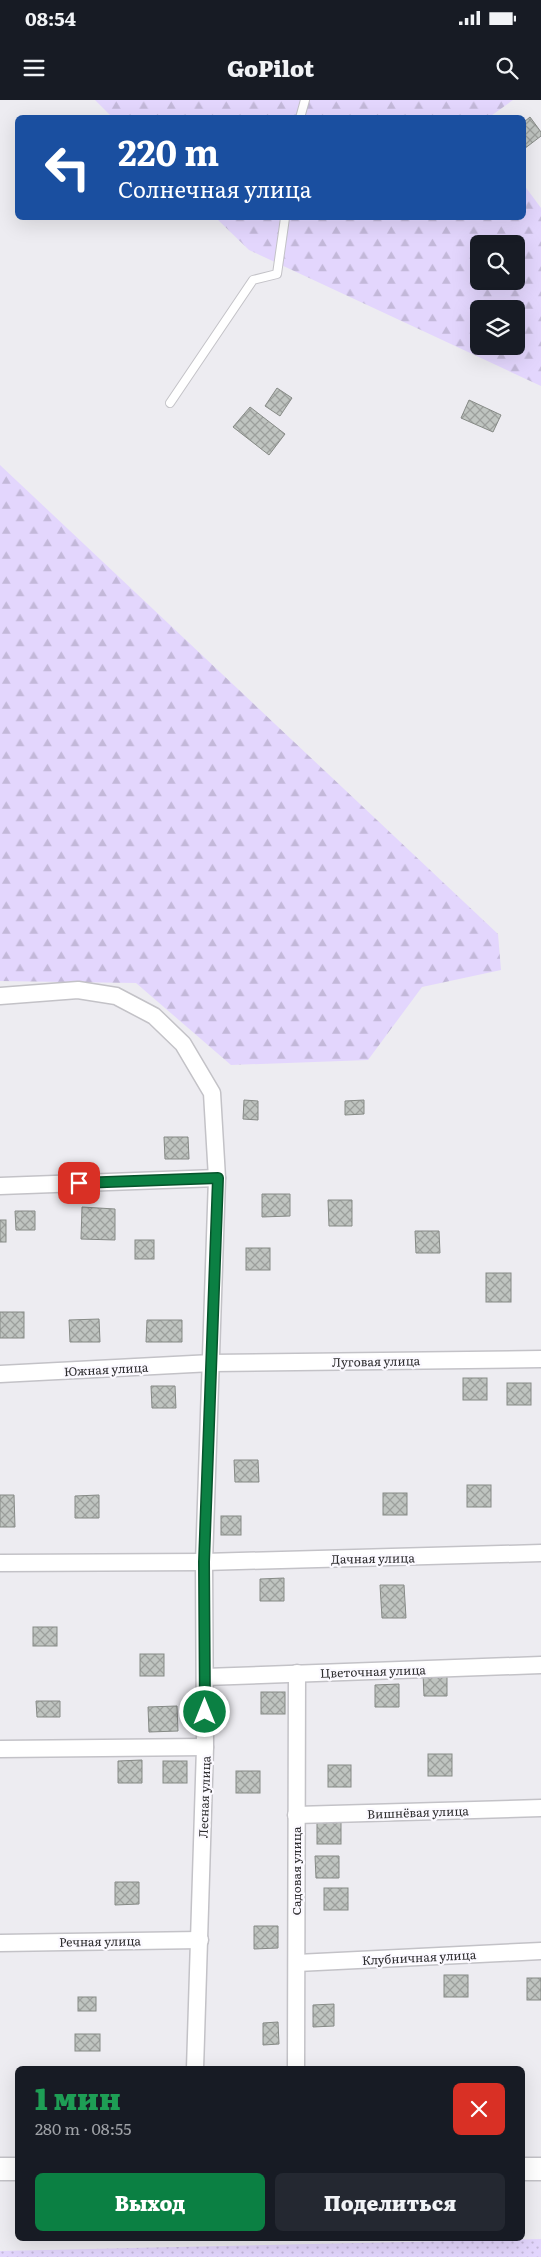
<!DOCTYPE html>
<html lang="ru">
<meta charset="utf-8">
<style>
body{margin:0;font-family:Literata,serif;background:#242831;color:#f1f3f6;height:100vh;display:flex;flex-direction:column;font-size:19px;white-space:nowrap}
*{box-sizing:border-box;margin:0}
p{font-size:16px;color:#9ea1a6}
.icon{flex:none;width:28px;height:28px;fill:none;stroke:currentColor;stroke-width:2;stroke-linecap:round;stroke-linejoin:round}
.map{position:relative;flex:1;overflow:hidden}
.drawer{position:absolute;left:15px;top:1966px;width:510px;height:175px;display:flex;flex-direction:column;background:#171b24;border-radius:8px;box-shadow:0 5px 20px #0002}
.drawer>*{flex:none}
.banner{position:absolute;left:15px;top:15px;width:511px;height:105px;border-radius:8px;box-shadow:0 5px 20px #0002;background:#1a4fa0;color:#fff;overflow:hidden}
.tools{position:absolute;left:470px;top:135px;display:grid;gap:10px}
.tools a{display:grid;place-items:center;width:55px;height:55px;border-radius:8px;background:#171b24;box-shadow:0 5px 20px #0002;font-size:25px}
.pin{position:absolute;display:grid;place-items:center;width:42px;height:42px;color:#fff;margin:-21px;border-radius:10px;box-shadow:0 2px 8px #0006}
.me{position:absolute;width:55px;margin:-28px;rotate:0deg;stroke-linejoin:round;filter:drop-shadow(0 0 4px #0008)}
.turn{display:flex;align-items:center;gap:18px;height:105px;padding:0 20px;font-size:22px}
.turn .icon{width:65px;height:65px;stroke-width:2.5}
.turn b{display:block;font-size:35px;line-height:42px}
.round{display:grid;place-items:center;flex:none;width:52px;height:52px;border-radius:8px;background:#242831}
.summary{display:flex;align-items:center;justify-content:space-between;height:85px;padding:0 20px}
h1{font-size:30px;font-weight:800;line-height:38px;color:#1e9e55}
.action{display:flex;gap:10px;margin-top:auto;padding:10px 20px}
.action a{flex:1;height:58px;border-radius:8px;background:#0b8043;color:#fff;font-size:20px;font-weight:800;line-height:58px;text-align:center}
.action a+a{background:#242831;color:#f1f3f6}
.status{display:flex;justify-content:space-between;align-items:center;height:35px;padding:0 25px;background:#171b24;direction:ltr}
.status svg{height:14px;fill:currentColor}
header{display:flex;justify-content:space-between;align-items:center;height:65px;padding:0 20px;background:#171b24;font-size:22px;font-weight:800}
.map>svg:first-child{display:block}
.grass{fill:url(#grass-dots)}
.forest{fill:url(#forest-firs);fill-rule:evenodd}
.building{fill:url(#building-cross-hatch);stroke:#868a86}
.lines{fill:none;stroke-linecap:round;stroke-linejoin:round}
.service-casing{stroke:#c3c2c7;stroke-width:10}
.minor-casing{stroke:#c3c2c7;stroke-width:19}
.secondary-casing{stroke:#c3c2c7;stroke-width:25}
.service{stroke:#fff;stroke-width:8}
.minor{stroke:#fff;stroke-width:16}
.secondary{stroke:#fff;stroke-width:22}
.route-casing{stroke:#07532c;stroke-width:12}
.route{stroke:#0b8043;stroke-width:9}
.labels{text-anchor:middle;dominant-baseline:central;stroke-width:4.5;stroke-linejoin:round;paint-order:stroke}
.street-label{font-size:12px;fill:#2d2c2e;stroke:#fbf9ff}
</style>
<div class="status"><b>08:54</b><svg viewBox="0 0 49 12"><path d="M0 12V9h3v3zM5 12V6h3v6zM10 12V3h3v9zM15 12V0h3v12zM26 1h20v11H26zM47 4h2v5h-2z"/></svg></div>
<header><svg class="icon" aria-label="menu" viewBox="0 0 24 24"><path d="M4 6h16M4 12h16M4 18h16"/></svg>GoPilot<svg class="icon" aria-label="search" viewBox="0 0 24 24"><circle cx="10" cy="10" r="6"/><path d="M15 15l6 6"/></svg></header>
<div class="map">
<svg width="541" height="2157" viewBox="0 0 541 2157">
<defs>
<pattern id="grass-dots" width="8" height="8" patternUnits="userSpaceOnUse" patternTransform="scale(1.25)"><rect width="8" height="8" fill="#e3d6fd"/><path d="M2 2h.1M6 6h.1" fill="none" stroke="#c3b8d9" stroke-width="1.8" stroke-linecap="round"/></pattern>
<pattern id="forest-firs" width="22" height="20" patternUnits="userSpaceOnUse" patternTransform="scale(1.25)"><rect width="22" height="20" fill="#e3d6fd"/><path d="M5 1l3.5 6h-7zM16 11l3.5 6h-7z" fill="#c3b8d9"/></pattern>
<pattern id="building-cross-hatch" width="8" height="8" patternUnits="userSpaceOnUse" patternTransform="scale(1.25)"><rect width="8" height="8" fill="#bfc4c0"/><path d="M0 0l8 8M0 8l8-8" fill="none" stroke="#9c9f9c"/></pattern>
</defs>
<rect width="100%" height="100%" fill="#edecf1"/>
<!-- grass -->
<path class="grass" d="M541 2139V2157H0V2151Z"/>
<!-- forest -->
<g class="forest">
<path d="M95 0H513L488 18H113Z"/>
<path d="M524 85 541 108V286L249 150 216 118H524ZM479 144H516V181H479ZM479 209H516V246H479Z"/>
<path d="M0 365 498 834 501 870 422 887 368 960 231 965 136 883 0 881Z"/>
</g>
<!-- building -->
<g class="building">
<path d="M530 17 541 32V36L524 49V22Z"/>
<path d="M277 288 292 298 280 316 265 306Z"/>
<path d="M469 300 501 315 493 332 461 318Z"/>
<path d="M250 307 285 334 269 355 233 327Z"/>
<path d="M244 1000 258 1001V1020L243 1019Z"/>
<path d="M364 1000V1014L345 1015V1001Z"/>
<path d="M164 1037H188L189 1059H165Z"/>
<path d="M262 1094H290V1116L262 1117Z"/>
<path d="M328 1100H352V1126H329Z"/>
<path d="M82 1107 115 1109V1140L81 1139Z"/>
<path d="M15 1111H35V1130H16Z"/>
<rect x="0" y="1120" width="6" height="22"/>
<path d="M415 1131H439L440 1153H416Z"/>
<rect x="135" y="1140" width="19" height="19"/>
<rect x="246" y="1148" width="24" height="22"/>
<rect x="486" y="1173" width="25" height="29"/>
<rect x="0" y="1212" width="24" height="26"/>
<path d="M99 1219 100 1242H70L69 1220Z"/>
<path d="M147 1220H182V1242H146Z"/>
<rect x="463" y="1278" width="24" height="22"/>
<rect x="507" y="1283" width="24" height="22"/>
<path d="M151 1286H175L176 1308H152Z"/>
<path d="M234 1360H258L259 1382H235Z"/>
<rect x="467" y="1385" width="24" height="22"/>
<rect x="383" y="1393" width="24" height="22"/>
<path d="M0 1395H14L15 1427H0Z"/>
<path d="M99 1395V1418H75V1396Z"/>
<rect x="221" y="1416" width="20" height="19"/>
<path d="M284 1478V1501H260V1479Z"/>
<path d="M380 1485H404L406 1518H382Z"/>
<rect x="33" y="1527" width="24" height="19"/>
<rect x="140" y="1554" width="24" height="22"/>
<path d="M423 1574H447V1596H424Z"/>
<path d="M399 1584V1607H375V1585Z"/>
<rect x="261" y="1592" width="24" height="22"/>
<path d="M36 1601H60V1617H37Z"/>
<path d="M177 1606 178 1631 149 1632 148 1607Z"/>
<rect x="428" y="1654" width="24" height="22"/>
<path d="M142 1660V1683H118V1661Z"/>
<rect x="163" y="1661" width="24" height="22"/>
<rect x="328" y="1665" width="23" height="22"/>
<rect x="236" y="1671" width="24" height="22"/>
<rect x="317" y="1722" width="24" height="22"/>
<path d="M315 1756H339V1778H316Z"/>
<path d="M115 1782H139V1804L115 1805Z"/>
<rect x="324" y="1788" width="24" height="22"/>
<path d="M254 1826H278V1848L254 1849Z"/>
<rect x="444" y="1875" width="24" height="22"/>
<rect x="527" y="1878" width="14" height="22"/>
<rect x="78" y="1897" width="18" height="14"/>
<path d="M334 1904V1926L313 1927V1905Z"/>
<path d="M278 1922 279 1944 263 1945V1923Z"/>
<rect x="75" y="1934" width="25" height="17"/>
</g>
<g class="lines">
<defs>
<g id="service">
<path d="M300 18 305 0"/>
<path d="M170 303 253 180 277 174 285 118"/>
</g>
<g id="minor">
<path d="M0 896 78 890 116 896 154 916 183 944 212 993 217 1078 204 1462 205 1647 195 1969"/>
<path d="M0 1086 217 1078"/>
<path d="M0 1274 212 1263 541 1259"/>
<path d="M0 1463 204 1462 541 1453"/>
<path d="M205 1577 541 1565"/>
<path d="M0 1649 205 1647"/>
<path d="M296 1715 541 1708"/>
<path d="M0 1843 200 1840"/>
<path d="M297 1863 541 1851"/>
<path d="M296 1969 297 1573"/>
</g>
<g id="secondary">
<path d="M0 2069H18"/>
<path d="M522 2069H541"/>
</g>
</defs>
<!-- service casing -->
<use href="#service" class="service-casing"/>
<!-- minor casing -->
<use href="#minor" class="minor-casing"/>
<!-- secondary casing -->
<use href="#secondary" class="secondary-casing"/>
<!-- service -->
<use href="#service" class="service"/>
<!-- minor -->
<use href="#minor" class="minor"/>
<!-- secondary -->
<use href="#secondary" class="secondary"/>
</g>
<g class="lines">
<defs>
<path id="route" d="M79 1083 218 1078 204 1462 205 1612"/>
</defs>
<!-- route casing -->
<use href="#route" class="route-casing"/>
<!-- route -->
<use href="#route" class="route"/>
</g>
<g class="labels">
<!-- street labels -->
<g class="street-label">
<text transform="translate(376 1261) rotate(-1)">Луговая улица</text>
<text transform="translate(106 1269) rotate(-3)">Южная улица</text>
<text transform="translate(373 1458) rotate(-1)">Дачная улица</text>
<text transform="translate(373 1571) rotate(-2)">Цветочная улица</text>
<text transform="translate(204 1697) rotate(-88)">Лесная улица</text>
<text transform="translate(418 1712) rotate(-2)">Вишнёвая улица</text>
<text transform="translate(296 1771) rotate(-90)">Садовая улица</text>
<text transform="translate(100 1841) rotate(-1)">Речная улица</text>
<text transform="translate(419 1857) rotate(-3)">Клубничная улица</text>
</g>
</g>
</svg>
<div class="tools">
<a><svg class="icon" aria-label="search" viewBox="0 0 24 24"><circle cx="10" cy="10" r="6"/><path d="M15 15l6 6"/></svg></a>
<a><svg class="icon" aria-label="layers" viewBox="0 0 24 24"><path d="M12 4l9 5-9 5-9-5zM3 14l9 5 9-5"/></svg></a>
</div>
<div class="pin" style="left:79px;top:1083px;background:#d93025"><svg class="icon" aria-label="arrive" viewBox="0 0 24 24"><path d="M6 21V4h12l-3 4 3 4H6"/></svg></div>
<svg class="me" style="left:205px;top:1612px" viewBox="-20 -20 40 40"><circle r="17" fill="#0b8043" stroke="#fff" stroke-width="3"/><path d="M0-11L8 9 0 5-8 9z" fill="#fff"/></svg>
<div class="banner">
<div class="turn"><svg class="icon" aria-label="left" viewBox="0 0 24 24"><path d="M17 20v-9H6M10 6l-5 5 5 5"/></svg><div><b>220 m</b>Солнечная улица</div></div>
</div>
<section class="drawer">
<div class="summary"><div><h1>1 мин</h1><p>280 m · 08:55</p></div><a class="round" style="background:#d93025;color:#fff"><svg class="icon" aria-label="close" viewBox="0 0 24 24"><path d="M6 6l12 12M18 6L6 18"/></svg></a></div>
<div class="action"><a>Выход</a><a>Поделиться</a></div>
</section>
</div>
